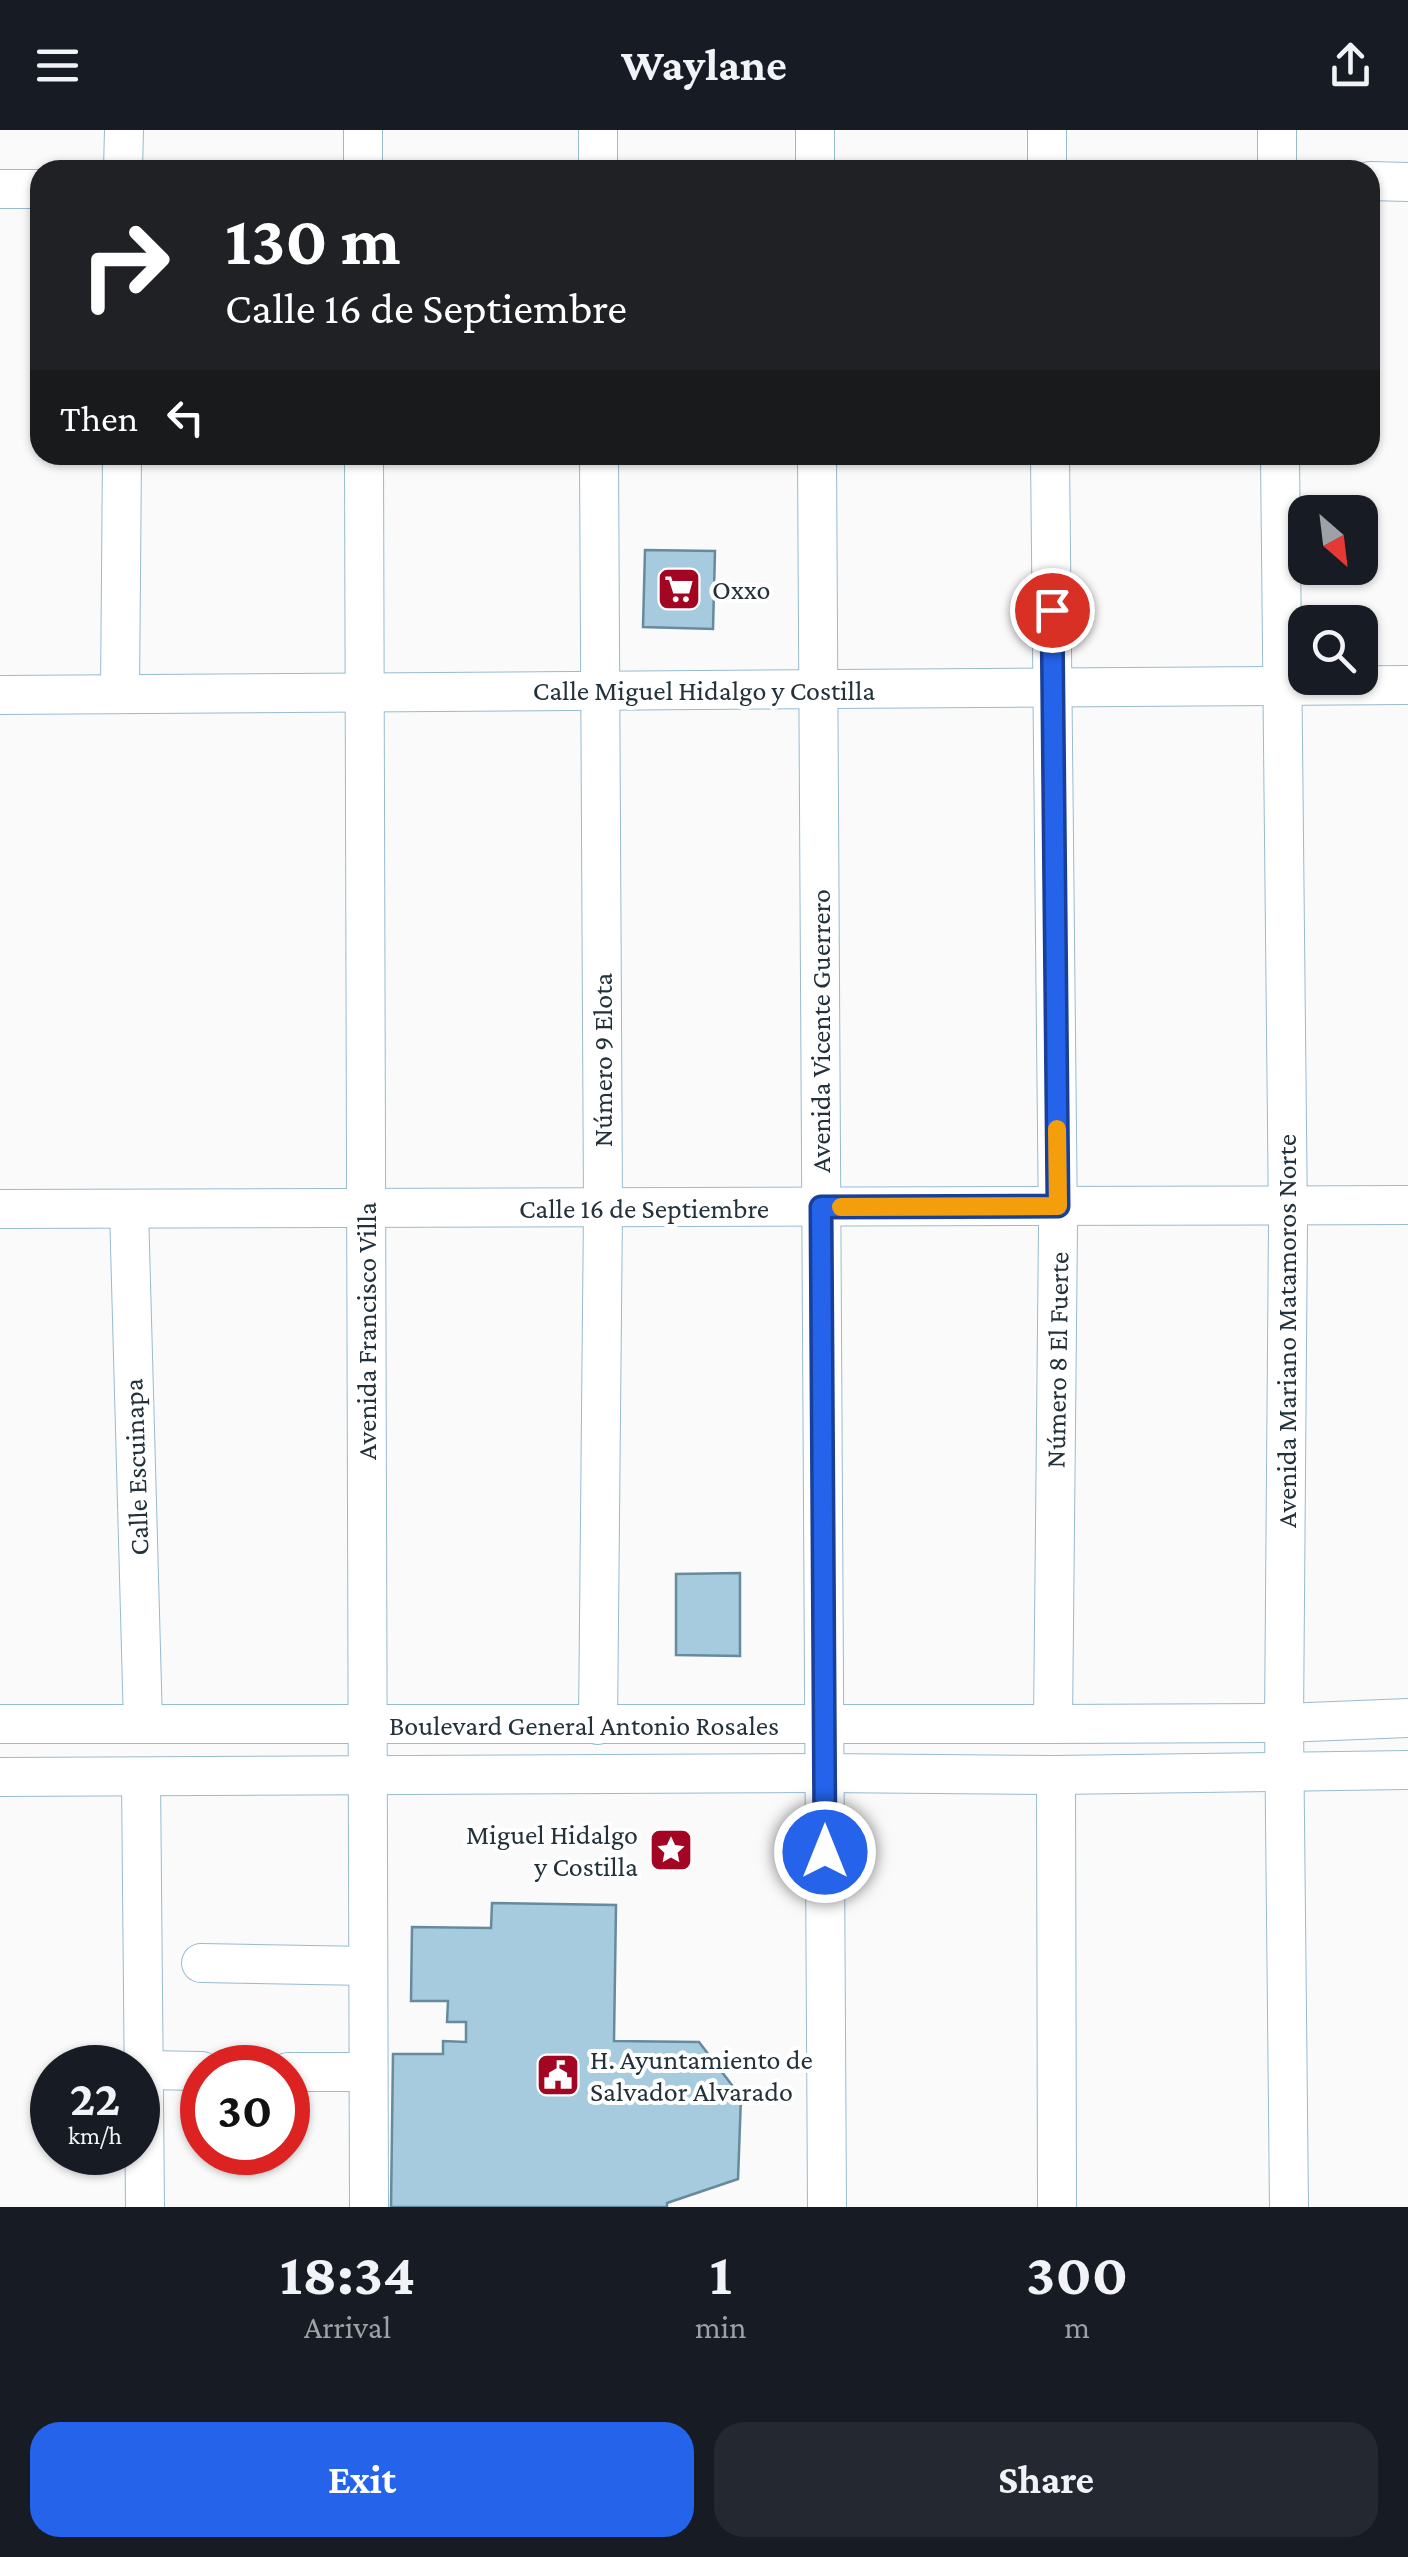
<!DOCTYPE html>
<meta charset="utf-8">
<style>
body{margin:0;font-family:"Crimson Pro",serif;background:#242831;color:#f1f3f6;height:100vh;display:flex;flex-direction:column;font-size:38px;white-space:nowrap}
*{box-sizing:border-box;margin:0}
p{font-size:32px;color:#9ea1a6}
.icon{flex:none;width:55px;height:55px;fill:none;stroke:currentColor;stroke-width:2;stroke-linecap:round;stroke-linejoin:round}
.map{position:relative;height:2077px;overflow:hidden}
.side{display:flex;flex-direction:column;background:#171b24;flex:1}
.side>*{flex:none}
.banner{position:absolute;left:30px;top:30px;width:1350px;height:305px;border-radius:30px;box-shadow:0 2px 8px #0004;background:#202124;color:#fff;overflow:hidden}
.needle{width:65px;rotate:152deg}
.fabs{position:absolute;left:1288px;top:365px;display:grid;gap:20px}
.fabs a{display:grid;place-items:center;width:90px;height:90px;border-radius:20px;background:#171b24;box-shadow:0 2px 8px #0004;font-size:50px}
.speed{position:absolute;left:30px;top:1915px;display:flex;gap:20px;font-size:50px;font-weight:700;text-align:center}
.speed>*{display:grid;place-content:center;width:130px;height:130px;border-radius:50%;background:#171b24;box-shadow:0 2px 8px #0004;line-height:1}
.speed small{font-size:25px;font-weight:400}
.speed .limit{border:15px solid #d22;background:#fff;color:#111}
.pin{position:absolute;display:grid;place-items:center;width:85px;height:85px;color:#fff;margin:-42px;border:5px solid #fff;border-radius:50%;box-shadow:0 2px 10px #0007}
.me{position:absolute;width:110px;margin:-55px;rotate:0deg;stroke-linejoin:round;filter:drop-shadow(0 0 8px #0008)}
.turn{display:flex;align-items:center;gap:35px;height:210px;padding:0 30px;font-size:45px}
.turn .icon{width:130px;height:130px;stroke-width:2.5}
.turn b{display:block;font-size:70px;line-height:85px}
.then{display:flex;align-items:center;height:95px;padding:0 30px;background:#0003;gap:20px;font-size:38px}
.eta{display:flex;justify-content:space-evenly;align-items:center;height:170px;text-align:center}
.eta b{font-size:60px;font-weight:700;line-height:70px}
.action{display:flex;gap:20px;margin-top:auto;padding:20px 30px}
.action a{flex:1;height:115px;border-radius:30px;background:#2563eb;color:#fff;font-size:40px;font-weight:700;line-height:115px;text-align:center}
.action a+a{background:#242831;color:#f1f3f6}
header{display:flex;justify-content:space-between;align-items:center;height:130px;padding:0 30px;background:#171b24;font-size:45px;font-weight:700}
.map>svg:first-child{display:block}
.building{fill:#a6cbdf;stroke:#678a9d;stroke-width:2.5}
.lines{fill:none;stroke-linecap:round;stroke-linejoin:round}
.minor-casing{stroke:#97bbcf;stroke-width:40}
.minor{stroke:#fff;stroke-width:38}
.route-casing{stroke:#184099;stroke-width:25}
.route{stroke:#2563eb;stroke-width:18}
.slow{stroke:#f59e0b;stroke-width:18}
.labels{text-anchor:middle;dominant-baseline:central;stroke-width:8;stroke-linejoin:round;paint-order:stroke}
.poi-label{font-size:28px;fill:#23323a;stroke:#fff;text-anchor:start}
.street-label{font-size:28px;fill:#23323a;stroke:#fff}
</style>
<header><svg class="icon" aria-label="menu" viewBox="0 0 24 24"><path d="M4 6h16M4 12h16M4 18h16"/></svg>Waylane<svg class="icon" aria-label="share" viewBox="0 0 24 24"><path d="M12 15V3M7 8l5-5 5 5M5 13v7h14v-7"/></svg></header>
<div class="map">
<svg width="1408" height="2077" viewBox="0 0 1408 2077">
<rect width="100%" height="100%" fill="#fafafa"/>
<!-- building -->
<g class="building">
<path d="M645 420 715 421 713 499 643 497Z"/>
<path d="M740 1443V1526L676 1525V1444Z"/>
<path d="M492 1773 616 1775 614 1911 699 1912 741 1967 738 2049 667 2073V2077H391L393 1924H443V1911L466 1912V1892H447L448 1871H411L412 1797 491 1798Z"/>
</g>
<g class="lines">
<defs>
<g id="minor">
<path d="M363 0V40"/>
<path d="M598 0V40"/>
<path d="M815 0V40"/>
<path d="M1277 0V40"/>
<path d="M123 40 124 0"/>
<path d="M1047 40V0"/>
<path d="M1370 51 1408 52"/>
<path d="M0 59H40"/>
<path d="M364 325 369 2077"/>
<path d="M817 325 827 2077"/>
<path d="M1050 325 1058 1097 1053 1594"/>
<path d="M1280 325 1288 1092 1284 1593 1289 2077"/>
<path d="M120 564 122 325"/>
<path d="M0 565 1408 555"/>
<path d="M0 1079 1408 1075"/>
<path d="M129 1079 143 1594"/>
<path d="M0 1594H1053L1284 1593 1408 1588"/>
<path d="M598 1595 603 1078 599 325"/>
<path d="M1056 1645 1057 2077"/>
<path d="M0 1647 824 1643 1056 1645 1408 1640"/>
<path d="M141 1647 145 2077"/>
<path d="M201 1833 368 1836"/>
<path d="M145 1940 202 1941"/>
<path d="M288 1942H368"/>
</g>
</defs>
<!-- minor casing -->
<use href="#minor" class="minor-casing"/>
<!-- minor -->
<use href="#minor" class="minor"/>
</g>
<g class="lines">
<defs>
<path id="route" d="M825 1722 821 1077 1058 1076 1052 480"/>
</defs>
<!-- route casing -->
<use href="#route" class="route-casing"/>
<!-- route -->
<use href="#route" class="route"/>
<!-- slow -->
<path class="slow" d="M841 1077 1058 1076 1057 999"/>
</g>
<!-- icons -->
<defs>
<symbol id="supermarket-square" viewBox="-11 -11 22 22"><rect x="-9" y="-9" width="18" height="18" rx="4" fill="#a30623" stroke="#fff"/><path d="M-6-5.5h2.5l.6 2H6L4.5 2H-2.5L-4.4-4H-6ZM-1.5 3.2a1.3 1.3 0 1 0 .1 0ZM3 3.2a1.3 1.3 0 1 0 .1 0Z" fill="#fff"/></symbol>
<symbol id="sight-square" viewBox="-11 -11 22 22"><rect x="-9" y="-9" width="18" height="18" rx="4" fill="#a30623" stroke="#fff"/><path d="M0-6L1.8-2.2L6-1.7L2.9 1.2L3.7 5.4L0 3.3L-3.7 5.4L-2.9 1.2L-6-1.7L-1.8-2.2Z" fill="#fff"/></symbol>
<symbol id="civic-square" viewBox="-11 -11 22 22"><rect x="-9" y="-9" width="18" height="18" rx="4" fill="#a30623" stroke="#fff"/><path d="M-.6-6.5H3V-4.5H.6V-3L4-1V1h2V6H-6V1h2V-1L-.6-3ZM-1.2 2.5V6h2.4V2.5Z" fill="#fff"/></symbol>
</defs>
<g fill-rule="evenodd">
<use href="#supermarket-square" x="654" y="434" width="50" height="50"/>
<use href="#sight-square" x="646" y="1695" width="50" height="50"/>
<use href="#civic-square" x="533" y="1920" width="50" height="50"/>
</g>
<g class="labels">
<!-- poi labels -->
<g class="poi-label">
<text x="712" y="459">Oxxo</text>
<text x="638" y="1704" text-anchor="end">Miguel Hidalgo<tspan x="638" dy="32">y Costilla</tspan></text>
<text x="590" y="1929">H. Ayuntamiento de<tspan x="590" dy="32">Salvador Alvarado</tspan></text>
</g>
<!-- street labels -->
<g class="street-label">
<text x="704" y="560">Calle Miguel Hidalgo y Costilla</text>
<text transform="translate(820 901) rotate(-90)">Avenida Vicente Guerrero</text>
<text transform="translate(602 930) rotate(-90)">Número 9 Elota</text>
<text x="644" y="1078">Calle 16 de Septiembre</text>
<text transform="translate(366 1201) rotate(-90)">Avenida Francisco Villa</text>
<text transform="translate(1286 1201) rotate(-90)">Avenida Mariano Matamoros Norte</text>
<text transform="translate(1057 1230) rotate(-89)">Número 8 El Fuerte</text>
<text transform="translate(136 1337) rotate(-92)">Calle Escuinapa</text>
<text x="584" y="1595">Boulevard General Antonio Rosales</text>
</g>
</g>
</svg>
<div class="fabs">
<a><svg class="needle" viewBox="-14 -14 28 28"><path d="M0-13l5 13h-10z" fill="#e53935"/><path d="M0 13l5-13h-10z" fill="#9ea1a6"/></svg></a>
<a><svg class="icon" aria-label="search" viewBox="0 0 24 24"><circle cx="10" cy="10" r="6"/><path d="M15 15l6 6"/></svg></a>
</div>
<div class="speed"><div>22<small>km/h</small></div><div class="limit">30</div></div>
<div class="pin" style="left:1052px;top:480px;background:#d93025"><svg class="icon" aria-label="arrive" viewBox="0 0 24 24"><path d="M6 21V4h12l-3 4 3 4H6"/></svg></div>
<svg class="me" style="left:825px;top:1722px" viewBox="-20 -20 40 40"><circle r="17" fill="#2563eb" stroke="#fff" stroke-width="3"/><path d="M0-11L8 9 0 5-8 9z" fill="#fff"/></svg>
<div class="banner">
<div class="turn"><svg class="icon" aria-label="right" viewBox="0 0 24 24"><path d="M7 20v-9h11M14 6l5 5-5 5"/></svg><div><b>130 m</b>Calle 16 de Septiembre</div></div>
<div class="then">Then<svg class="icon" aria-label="left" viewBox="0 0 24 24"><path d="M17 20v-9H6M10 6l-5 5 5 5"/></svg></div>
</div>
</div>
<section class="side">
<div class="eta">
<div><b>18:34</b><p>Arrival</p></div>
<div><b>1</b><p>min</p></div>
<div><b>300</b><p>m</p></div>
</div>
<div class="action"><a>Exit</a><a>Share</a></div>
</section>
